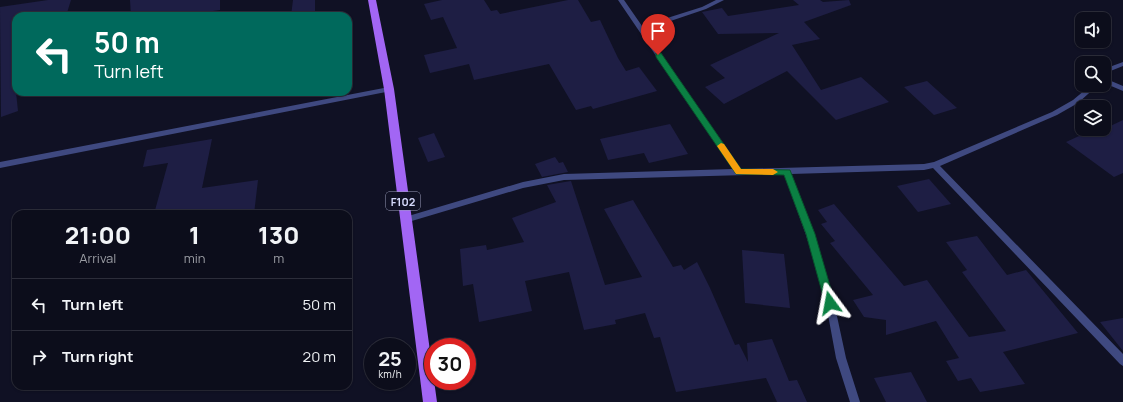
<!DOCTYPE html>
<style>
body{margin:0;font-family:Manrope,sans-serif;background:#151624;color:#f1f3f6;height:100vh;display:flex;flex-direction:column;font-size:15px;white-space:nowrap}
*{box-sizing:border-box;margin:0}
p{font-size:13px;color:#9a9ca3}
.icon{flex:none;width:22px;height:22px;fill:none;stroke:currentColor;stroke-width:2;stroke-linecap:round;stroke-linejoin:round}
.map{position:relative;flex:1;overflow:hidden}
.details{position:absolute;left:12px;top:210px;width:340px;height:180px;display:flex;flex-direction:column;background:#0c0d1b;border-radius:12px;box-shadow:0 1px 3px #0004,0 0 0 1px #2c2d3a}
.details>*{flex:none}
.hud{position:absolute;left:12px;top:12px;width:340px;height:84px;border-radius:12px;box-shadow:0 1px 3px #0004,0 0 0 1px #2c2d3a;background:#00695c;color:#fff;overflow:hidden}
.fabs{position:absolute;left:1075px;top:12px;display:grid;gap:8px}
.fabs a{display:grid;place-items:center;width:36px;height:36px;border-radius:8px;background:#0c0d1b;box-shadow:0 1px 3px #0004,0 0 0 1px #2c2d3a;font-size:20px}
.speed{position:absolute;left:364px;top:338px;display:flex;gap:8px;font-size:20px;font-weight:700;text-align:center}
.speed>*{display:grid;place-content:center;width:52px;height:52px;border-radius:50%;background:#0c0d1b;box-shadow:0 1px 3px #0004,0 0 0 1px #2c2d3a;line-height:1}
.speed small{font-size:10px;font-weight:400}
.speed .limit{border:6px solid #d22;background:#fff;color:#111}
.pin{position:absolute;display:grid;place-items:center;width:34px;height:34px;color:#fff;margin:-41px -17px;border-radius:50% 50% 50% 0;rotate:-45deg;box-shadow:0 0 4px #0007}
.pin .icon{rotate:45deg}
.me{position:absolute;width:44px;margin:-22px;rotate:347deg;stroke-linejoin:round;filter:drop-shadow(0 0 3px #0008)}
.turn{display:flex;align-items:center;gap:14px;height:84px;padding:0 16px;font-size:18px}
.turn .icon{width:52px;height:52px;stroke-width:2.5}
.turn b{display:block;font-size:28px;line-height:34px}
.eta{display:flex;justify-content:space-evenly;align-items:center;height:68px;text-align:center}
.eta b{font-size:24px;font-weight:800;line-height:28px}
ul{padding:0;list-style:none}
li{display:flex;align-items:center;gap:12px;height:52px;padding:0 16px;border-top:1px solid #2c2d3a}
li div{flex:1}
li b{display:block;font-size:15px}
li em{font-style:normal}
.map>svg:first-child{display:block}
.building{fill:#1e1e44}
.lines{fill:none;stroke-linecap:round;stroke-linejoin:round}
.minor{fill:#3f4980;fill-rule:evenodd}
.primary{fill:#a266f4;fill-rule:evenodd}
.route{fill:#0b8043;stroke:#07532c}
.slow{fill:#f59e0b}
.labels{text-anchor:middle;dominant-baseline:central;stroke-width:3.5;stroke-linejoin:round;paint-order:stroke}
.shield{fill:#101124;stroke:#9b9ebb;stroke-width:1}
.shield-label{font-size:11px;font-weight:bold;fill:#d6dafc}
</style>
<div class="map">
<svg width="1123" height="402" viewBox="0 0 1123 402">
<rect width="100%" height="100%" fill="#101124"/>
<!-- building -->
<g class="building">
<path d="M48 0H71L66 16H16V92L18 111 1 117 0 7Z"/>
<path d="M130 0H220V10L178 16H131Z"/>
<path d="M293 0H315V16H291Z"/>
<path d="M442 0H484L491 11 497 10 500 14 568 0H578L591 22 600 20 618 58 626 71 639 67 657 91 593 109 591 106 576 110 549 64 474 80 469 64 430 73 424 55 457 48 443 17 431 20 424 4Z"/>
<path d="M793 0H820L823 2 849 0 851 5 804 22 820 39 792 45 821 90 861 77 889 102 836 120 787 71 724 104 705 87 725 78 710 65 779 33 718 34 702 12 722 8 728 16 799 5Z"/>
<path d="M927 81 957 108 934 115 904 87Z"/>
<path d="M1123 120V173L1114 177 1066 142 1090 131 1093 133 1104 129Z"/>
<path d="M670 124 688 154 649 163 644 153 608 160 600 139Z"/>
<path d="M434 133 445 157 428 162 418 138Z"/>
<path d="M212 139 202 188 258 180 254 214H154L168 163 143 167 147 150Z"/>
<path d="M555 157 559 163 563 162 568 172 542 177 535 164Z"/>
<path d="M929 179 951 204 918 212 897 186Z"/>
<path d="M571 181 605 285 642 277 604 209 633 200 673 267 681 265 684 270 697 262 710 288 735 345 739 344 748 362 747 343 772 339 789 381 797 380 807 402H777L766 378 676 392 660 337 654 338 645 313 615 320 616 324 584 330 569 272 525 281 532 311 479 322 473 284 463 286 460 249 486 245 487 250 524 242 512 218 556 202 547 185Z"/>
<path d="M834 204 904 286 927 280 969 337 1006 331 962 272 967 270 946 242 977 236 1007 275 1026 270 1078 333 1003 352 1025 384 980 392 971 378 958 381 946 361 959 358 936 321 886 335V320L864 317 853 300 873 295 830 243 835 241 821 224 827 222 818 210Z"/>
<path d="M742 250 784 254 790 308 745 303Z"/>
<path d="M1123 318V351L1100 322Z"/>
<path d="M911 372 927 402H886L874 378Z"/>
</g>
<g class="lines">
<!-- minor -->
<g class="minor">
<path d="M618 0H624L642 26 702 7 716 0H724L706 9 644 30 741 169 924 164 934 162 1052 112 1073 100 1091 85H1098L1078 103 1057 115 940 166 1123 354V366L1120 364 933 168 924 170 791 174 814 235 832 293 846 358 860 402H850L836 358 824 293 806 235 784 174 564 180 523 188 405 223 402 222 401 220 402 218 405 217 523 182 564 174 733 169Z"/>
<path d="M1123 62V66L1108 72 1106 76H1104V69Z"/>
<path d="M1104 78 1123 86V91L1104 83Z"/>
<path d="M389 87 392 89 391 91 0 168V162Z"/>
</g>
<!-- primary -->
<path class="primary" d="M368 0H376L394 89 437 402H423L384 89Z"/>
</g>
<!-- route -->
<path class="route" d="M656 53H661L741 169 790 170 815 234 835 303 833 307 830 308 826 307 825 303 806 234 784 175 736 174 656 57Z"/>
<!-- slow -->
<path class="slow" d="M721 143 724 144 741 169H773L778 172 773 175 736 174 717 146Z"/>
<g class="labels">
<!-- shield labels -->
<rect class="shield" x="386" y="192" width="34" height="18" rx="3"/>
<g class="shield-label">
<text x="403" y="201">F102</text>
</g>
</g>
</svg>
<div class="fabs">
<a><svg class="icon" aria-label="sound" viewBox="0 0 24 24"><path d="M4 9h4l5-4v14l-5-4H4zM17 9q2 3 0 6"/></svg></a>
<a><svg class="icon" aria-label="search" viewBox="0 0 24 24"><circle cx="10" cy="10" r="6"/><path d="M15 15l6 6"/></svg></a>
<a><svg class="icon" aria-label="layers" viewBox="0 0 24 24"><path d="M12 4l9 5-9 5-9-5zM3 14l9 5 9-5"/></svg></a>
</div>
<div class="speed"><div>25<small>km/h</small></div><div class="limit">30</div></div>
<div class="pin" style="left:658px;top:55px;background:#d93025"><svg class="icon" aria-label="arrive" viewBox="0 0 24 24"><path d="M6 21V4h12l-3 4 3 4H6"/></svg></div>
<svg class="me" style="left:830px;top:303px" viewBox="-20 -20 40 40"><path d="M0-17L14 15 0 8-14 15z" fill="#0b8043" stroke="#fff" stroke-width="4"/></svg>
<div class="hud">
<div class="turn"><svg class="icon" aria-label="left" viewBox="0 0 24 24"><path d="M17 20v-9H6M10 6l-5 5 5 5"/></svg><div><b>50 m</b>Turn left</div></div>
</div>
<section class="details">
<div class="eta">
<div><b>21:00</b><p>Arrival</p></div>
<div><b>1</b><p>min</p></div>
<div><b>130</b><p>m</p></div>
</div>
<ul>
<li><svg class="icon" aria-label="left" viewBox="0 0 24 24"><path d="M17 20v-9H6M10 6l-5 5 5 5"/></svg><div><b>Turn left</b></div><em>50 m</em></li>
<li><svg class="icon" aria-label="right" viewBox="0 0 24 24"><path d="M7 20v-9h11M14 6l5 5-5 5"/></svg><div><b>Turn right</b></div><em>20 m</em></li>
</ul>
</section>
</div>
